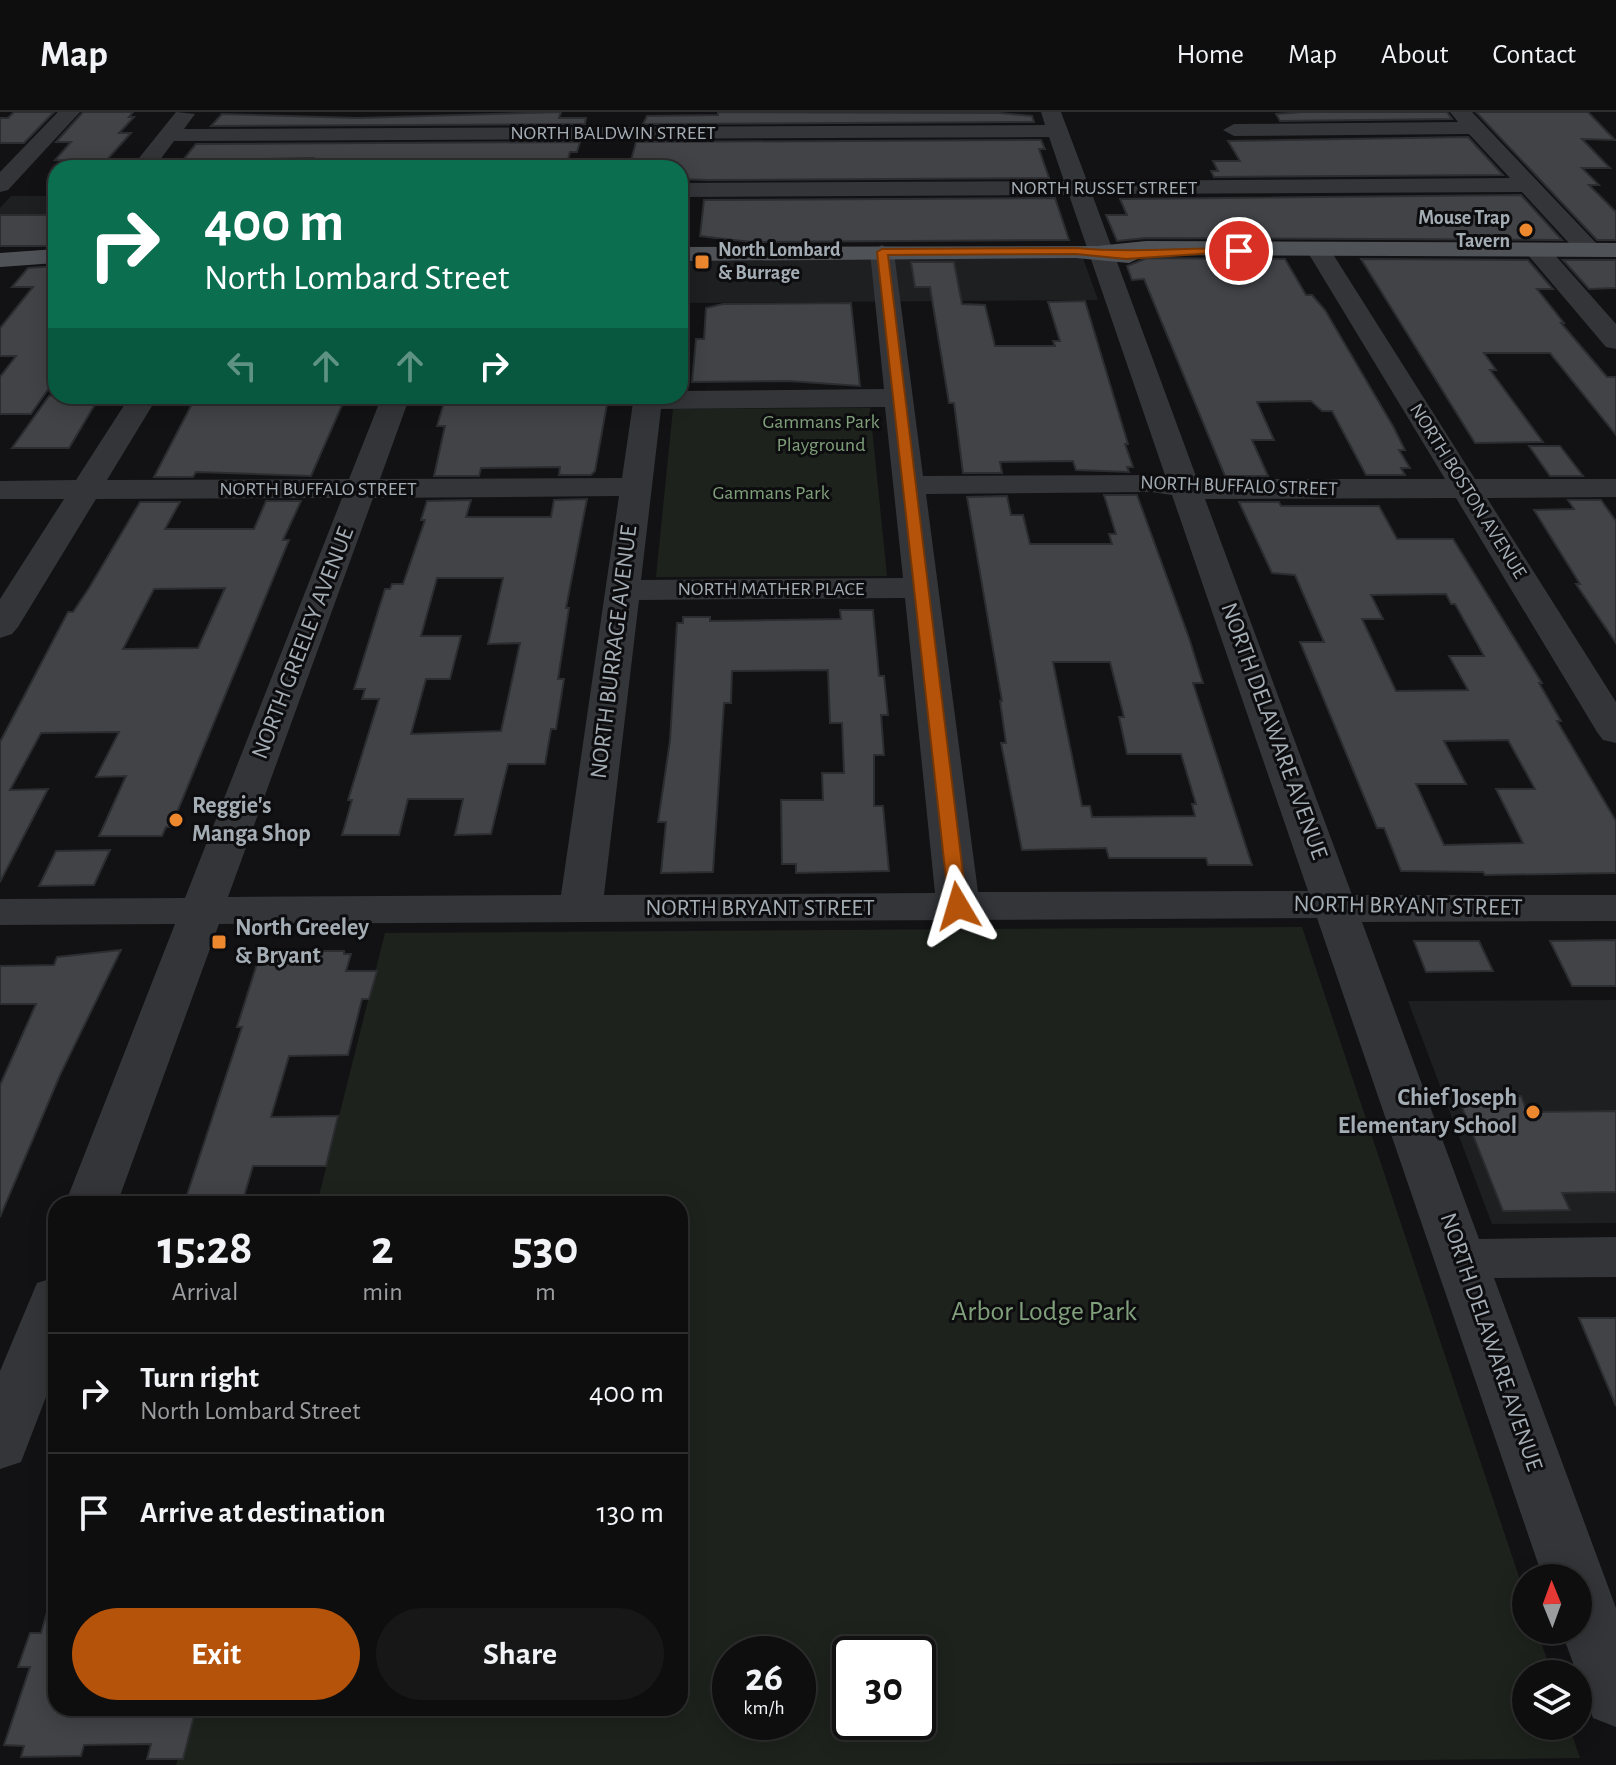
<!DOCTYPE html>
<style>
body{margin:0;font-family:"Alegreya Sans",sans-serif;background:#171718;color:#f1f3f6;height:100vh;display:flex;flex-direction:column;font-size:30px;white-space:nowrap}
*{box-sizing:border-box;margin:0}
p{font-size:26px;color:#9b9c9e}
.icon{flex:none;width:44px;height:44px;fill:none;stroke:currentColor;stroke-width:2;stroke-linecap:round;stroke-linejoin:round}
.map{position:relative;flex:1;overflow:hidden}
.panel{position:absolute;left:48px;top:1084px;width:640px;height:520px;display:flex;flex-direction:column;background:#0e0e0f;border-radius:24px;box-shadow:0 4px 20px #0003,0 0 0 2px #2e2e2f}
.panel>*{flex:none}
.hud{position:absolute;left:48px;top:48px;width:640px;height:244px;border-radius:24px;box-shadow:0 4px 20px #0003,0 0 0 2px #2e2e2f;background:#0b6e4f;color:#fff;overflow:hidden}
.needle{width:52px;rotate:359deg}
.fabs{position:absolute;left:1512px;top:1452px;display:grid;gap:16px}
.fabs a{display:grid;place-items:center;width:80px;height:80px;border-radius:50%;background:#0e0e0f;box-shadow:0 4px 20px #0003,0 0 0 2px #2e2e2f;font-size:40px}
.speed{position:absolute;left:712px;top:1524px;display:flex;gap:16px;font-size:40px;font-weight:700;text-align:center}
.speed>*{display:grid;place-content:center;width:104px;height:104px;border-radius:50%;background:#0e0e0f;box-shadow:0 4px 20px #0003,0 0 0 2px #2e2e2f;line-height:1}
.speed small{font-size:20px;font-weight:400}
.speed .limit{border:4px solid #111;border-radius:12px;background:#fff;color:#111}
.pin{position:absolute;display:grid;place-items:center;width:68px;height:68px;color:#fff;margin:-34px;border:4px solid #fff;border-radius:50%;box-shadow:0 2px 8px #0007}
.me{position:absolute;width:88px;margin:-44px;rotate:353deg;stroke-linejoin:round;filter:drop-shadow(0 0 6px #0008)}
.turn{display:flex;align-items:center;gap:28px;height:168px;padding:0 24px;font-size:36px}
.turn .icon{width:104px;height:104px;stroke-width:2.5}
.turn b{display:block;font-size:56px;line-height:68px}
.lanes{display:flex;align-items:center;height:76px;padding:0 24px;background:#0003;justify-content:center;gap:40px;direction:ltr}
.lanes .off{opacity:.35}
.eta{display:flex;justify-content:space-evenly;align-items:center;height:136px;text-align:center}
.eta b{font-size:48px;font-weight:600;line-height:56px}
.cta{display:flex;gap:16px;margin-top:auto;padding:16px 24px}
.cta a{flex:1;height:92px;border-radius:48px;background:#b45309;color:#fff;font-size:32px;font-weight:600;line-height:92px;text-align:center}
.cta a+a{background:#171718;color:#f1f3f6}
ul{padding:0;list-style:none}
li{display:flex;align-items:center;gap:24px;height:120px;padding:0 24px;border-top:2px solid #2e2e2f}
li div{flex:1}
li b{display:block;font-size:30px}
li em{font-style:normal}
header{display:flex;align-items:center;gap:48px;box-sizing:border-box;height:112px;padding:0 40px;background:#0e0e0f;border-bottom:2px solid #2e2e2f}
header strong{font-size:38px}
nav{display:flex;gap:44px;margin-inline-start:auto;font-size:28px}
.map>svg:first-child{display:block}
.built{fill:#1e1f21}
.green{fill:#1d231c;fill-rule:evenodd}
.building{fill:#414347;stroke:#2c2d30;stroke-width:2;fill-rule:evenodd}
.lines{fill:none;stroke-linecap:round;stroke-linejoin:round}
.minor{fill:#333539;fill-rule:evenodd}
.major{fill:#4f5358;fill-rule:evenodd}
.route{fill:#b45309;stroke:#753606;stroke-width:2}
.poi-dot{fill:#ee882f;stroke:#0d0d0f;stroke-width:3}
.labels{text-anchor:middle;dominant-baseline:central;stroke-width:6;stroke-linejoin:round;paint-order:stroke}
.far-street-label{font-size:20px;fill:#a4acb4;stroke:#0d0d0f}
.far-poi-label{font-size:20px;font-weight:bold;fill:#a4acb4;stroke:#0d0d0f;text-anchor:end}
.far-park-label{font-size:20px;fill:#809f7b;stroke:#0d0d0f}
.street-label{font-size:24px;fill:#a4acb4;stroke:#0d0d0f}
.poi-label{font-size:24px;font-weight:bold;fill:#a4acb4;stroke:#0d0d0f;text-anchor:start}
.near-park-label{font-size:28px;fill:#809f7b;stroke:#0d0d0f}
</style>
<header>
<strong>Map</strong>
<nav><a>Home</a><a>Map</a><a>About</a><a>Contact</a></nav>
</header>
<div class="map">
<svg width="1616" height="1653" viewBox="0 0 1616 1653">
<rect width="100%" height="100%" fill="#121214"/>
<!-- built -->
<g class="built">
<path d="M11 84H56V126L49 135H0V96Z"/>
<path d="M1083 146 1098 188 680 191V149Z"/>
<path d="M1616 888V1111L1492 1112 1408 889Z"/>
</g>
<!-- green -->
<g class="green">
<path d="M870 296 887 464 656 465 673 297Z"/>
<path d="M1302 815 1526 1486V1518H1537L1552 1562H1526V1614H1569L1580 1646 1012 1653H176L191 1596H680V1092H317L385 821ZM730 1542H798V1610H730ZM850 1542H918V1610H850Z"/>
</g>
<!-- building -->
<g class="building">
<path d="M14 0H54L24 31H0V6H8Z"/>
<path d="M83 0H133L129 5H134L119 21H131L105 50 55 48 71 30H56Z"/>
<path d="M561 0 559 6H586L585 12 211 14 222 2 358 6Z"/>
<path d="M718 0 1000 1 1032 4 1034 10 643 12 647 4 718 3Z"/>
<path d="M1303 0H1447L1452 7 1280 9 1276 2Z"/>
<path d="M1476 0H1588L1615 28 1582 27 1610 56H1582L1599 73H1589L1616 100V128H1597Z"/>
<path d="M1468 25 1503 63 1214 65 1211 59H1218L1213 49H1240L1228 29Z"/>
<path d="M1041 28 1045 37H1039L1049 66 706 68 680 67V56H629L636 30Z"/>
<path d="M580 30 577 40H570L566 55H454L456 50H311L313 46 182 49 196 32Z"/>
<path d="M1521 83 1562 128 1146 126 1117 129 1106 103H1127L1120 87Z"/>
<path d="M1055 86 1069 128 751 130 700 124 704 88Z"/>
<rect x="0" y="103" width="56" height="31"/>
<path d="M1147 146 1285 147 1306 183H1312L1325 198 1394 316 1405 338H1399L1410 356H1401L1405 363H1366L1332 299H1322L1311 289 1257 290 1274 328H1252L1268 364H1225L1144 167 1132 168 1127 154Z"/>
<path d="M1361 147 1528 148 1553 177H1537L1564 211H1561L1607 265H1616V323L1550 241H1484L1496 258H1490L1543 330 1475 331Z"/>
<path d="M1563 148H1616V176L1589 177Z"/>
<path d="M911 150H954L962 192 985 193 995 234H1055L1053 229H1060L1048 190 1085 189 1128 332H1125L1133 355H1127L1129 360 1076 358 1073 349 1000 350 1002 361H963L954 291H949L930 175H915Z"/>
<path d="M56 154V266L31 302H0V265L16 244H0V216L33 175H12L28 156Z"/>
<path d="M851 191 860 274 788 269 692 270 696 227H704L706 196 723 192Z"/>
<path d="M49 284H100L69 336H12Z"/>
<path d="M202 284H346L311 364 196 360 193 365H154L194 288Z"/>
<path d="M446 284H512L511 287 605 284 604 292H607L595 359 591 363H559L560 355 481 356 479 364H434L445 314H437Z"/>
<path d="M1529 334H1560L1583 364H1550Z"/>
<path d="M1104 383H1137L1189 526 1203 571H1193L1252 753H1208L1206 746H1109L1106 736 1022 738 1001 631H1006L1000 589H1002L967 385 1007 384 1011 403H1023L1030 432H1112L1109 422H1116ZM1053 550H1110L1124 605H1119L1127 642H1181L1196 692H1192L1195 704 1092 705 1090 694H1082Z"/>
<path d="M587 387 566 496H569L558 567H564L556 617H551L545 652H508L491 722 455 723 463 687H408L399 723H342L352 688H348L379 587H362L365 577H354L385 477H390L392 472H403L425 408H421L427 389 471 388 466 405H551L554 388ZM437 466H503L488 532 520 531 501 619 411 622 426 567H450L461 524H421Z"/>
<path d="M1568 388H1601L1616 409V531L1576 472H1580L1534 398 1574 397Z"/>
<path d="M266 389H301L283 428H289L171 715H166L162 724H99L126 664 96 665 119 620 41 621 10 678 48 677 0 770V630L68 500H73L89 476 140 390H180L165 417H254ZM225 476 198 536 123 537 154 477Z"/>
<path d="M1239 390H1279L1281 394H1379L1397 427H1453L1542 571H1539L1561 609H1557L1616 709V761L1485 763 1483 760 1401 759 1384 716H1377L1300 530H1324L1295 463 1272 461ZM1446 482 1451 492H1455L1484 544H1449L1468 578 1396 579 1362 507H1383L1371 483ZM1508 628 1535 677H1496L1523 731 1444 733 1416 672H1466L1444 629Z"/>
<path d="M840 498H873L879 564H884L888 603H881L884 643H874V694H883L889 759 796 761V752H782L781 688H823L822 661H844L842 611H830L828 558 732 559 731 591H724L713 760 661 761 666 710H658L670 629 677 511H683V505H710V509L841 507Z"/>
<path d="M110 738 94 773 39 774 56 739Z"/>
<path d="M1616 828V874H1572L1550 829Z"/>
<path d="M1414 829H1479L1493 859 1426 860Z"/>
<path d="M121 838 60 963 0 1105V973L36 892H0V854L54 853 57 845Z"/>
<path d="M261 839H344V842H351L346 859H377L369 887H362L348 943 289 944 271 1005 338 1004 326 1054H253L243 1088 185 1089 242 915H237Z"/>
<path d="M1521 984 1527 1000 1616 999V1080L1562 1081 1570 1098 1503 1099 1458 985Z"/>
<path d="M1579 1206H1616V1294Z"/>
<path d="M50 1490 56 1491V1596H196L183 1647H147L151 1632 84 1633 81 1644 21 1645 24 1634 4 1633 30 1555H18L30 1521H41Z"/>
</g>
<g class="lines">
<!-- minor -->
<g class="minor">
<path d="M58 0H80L8 78 0 80V60Z"/>
<path d="M176 0 195 2 184 17 1045 13 1041 0H1061L1087 69 1510 66 1469 22 1234 24 1223 18 1234 12 1458 10 1450 0H1472L1598 133 1601 138 1598 143H1580L1522 80 1092 82 1197 367H1445L1307 139 1319 132 1331 139 1475 367H1616V385L1487 386 1616 590V631L1603 628 1597 620 1456 386 1205 387 1352 783H1616V809L1362 810 1479 1127 1616 1125V1165L1494 1166 1616 1496V1615L1593 1606 1561 1518H1578V1466H1543L1317 806 219 812 117 1092H65L175 812 0 813V787L185 786 342 386 96 387 18 515 12 522 0 526V487L64 387H0V369L76 368 130 284H158L107 368 349 367 382 284H410L380 367 622 366 634 284H680V279L884 277 870 140 882 133 894 140 923 364 1165 363 1069 83 680 85V71L1064 69 1049 25 174 29 154 56H131ZM885 295 903 466 641 468 661 297ZM1151 380 1172 383 1308 779 978 780 926 382ZM619 384 561 783 228 785 373 386ZM905 486 935 781 604 783 639 488Z"/>
<path d="M1537 131 1546 133 1616 212V237L1606 235 1528 143 1525 138 1528 133Z"/>
<path d="M56 1165V1259L21 1350 0 1357V1259L37 1171Z"/>
</g>
<!-- major -->
<g class="major">
<path d="M1146 129 1616 131V145L1146 143 1129 151 1076 146 680 149V135L1097 134Z"/>
<path d="M56 137V151L0 155V141Z"/>
</g>
</g>
<!-- route -->
<path class="route" d="M1076 136C1131 141 1185 136 1239 136L1244 139 1126 147 1076 142 888 143 967 794 958 799 949 794 877 140 882 137Z"/>
<!-- markers -->
<g class="poi-dot">
<circle cx="1526" cy="118" r="8"/>
<rect x="694" y="142" width="16" height="16" rx="4"/>
<circle cx="176" cy="708" r="8"/>
<rect x="211" y="822" width="16" height="16" rx="4"/>
<circle cx="1533" cy="1000" r="8"/>
</g>
<g class="labels">
<!-- far-street labels -->
<g class="far-street-label">
<text x="613" y="21">NORTH BALDWIN STREET</text>
<text x="1104" y="76">NORTH RUSSET STREET</text>
<text transform="translate(1239 374) rotate(2)">NORTH BUFFALO STREET</text>
<text x="318" y="377">NORTH BUFFALO STREET</text>
<text transform="translate(1468 379) rotate(58)">NORTH BOSTON AVENUE</text>
<text x="771" y="477">NORTH MATHER PLACE</text>
</g>
<!-- far-poi labels -->
<g class="far-poi-label">
<text x="1510" y="106">Mouse Trap<tspan x="1510" dy="23">Tavern</tspan></text>
<text x="718" y="138" text-anchor="start">North Lombard<tspan x="718" dy="23">&amp; Burrage</tspan></text>
</g>
<!-- far-park labels -->
<g class="far-park-label">
<text x="821" y="310">Gammans Park<tspan x="821" dy="23">Playground</tspan></text>
<text x="771" y="381">Gammans Park</text>
</g>
<!-- street labels -->
<g class="street-label">
<text transform="translate(303 531) rotate(-69)">NORTH GREELEY AVENUE</text>
<text transform="translate(614 540) rotate(-83)">NORTH BURRAGE AVENUE</text>
<text transform="translate(1274 619) rotate(70)">NORTH DELAWARE AVENUE</text>
<text transform="translate(1408 794) rotate(1)">NORTH BRYANT STREET</text>
<text x="760" y="796">NORTH BRYANT STREET</text>
<text transform="translate(1491 1230) rotate(71)">NORTH DELAWARE AVENUE</text>
</g>
<!-- poi labels -->
<g class="poi-label">
<text x="192" y="694">Reggie's<tspan x="192" dy="28">Manga Shop</tspan></text>
<text x="235" y="816">North Greeley<tspan x="235" dy="28">&amp; Bryant</tspan></text>
<text x="1517" y="986" text-anchor="end">Chief Joseph<tspan x="1517" dy="28">Elementary School</tspan></text>
</g>
<!-- near-park labels -->
<g class="near-park-label">
<text x="1044" y="1200">Arbor Lodge Park</text>
</g>
</g>
</svg>
<div class="fabs">
<a><svg class="needle" viewBox="-14 -14 28 28"><path d="M0-13l5 13h-10z" fill="#e53935"/><path d="M0 13l5-13h-10z" fill="#9b9c9e"/></svg></a>
<a><svg class="icon" aria-label="layers" viewBox="0 0 24 24"><path d="M12 4l9 5-9 5-9-5zM3 14l9 5 9-5"/></svg></a>
</div>
<div class="speed"><div>26<small>km/h</small></div><div class="limit">30</div></div>
<div class="pin" style="left:1239px;top:139px;background:#d93025"><svg class="icon" aria-label="arrive" viewBox="0 0 24 24"><path d="M6 21V4h12l-3 4 3 4H6"/></svg></div>
<svg class="me" style="left:958px;top:794px" viewBox="-20 -20 40 40"><path d="M0-17L14 15 0 8-14 15z" fill="#b45309" stroke="#fff" stroke-width="4"/></svg>
<div class="hud">
<div class="turn"><svg class="icon" aria-label="right" viewBox="0 0 24 24"><path d="M7 20v-9h11M14 6l5 5-5 5"/></svg><div><b>400 m</b>North Lombard Street</div></div>
<div class="lanes"><svg class="icon off" aria-label="left" viewBox="0 0 24 24"><path d="M17 20v-9H6M10 6l-5 5 5 5"/></svg><svg class="icon off" aria-label="ahead" viewBox="0 0 24 24"><path d="M12 20V5M6 11l6-6 6 6"/></svg><svg class="icon off" aria-label="ahead" viewBox="0 0 24 24"><path d="M12 20V5M6 11l6-6 6 6"/></svg><svg class="icon" aria-label="right" viewBox="0 0 24 24"><path d="M7 20v-9h11M14 6l5 5-5 5"/></svg></div>
</div>
<section class="panel">
<div class="eta">
<div><b>15:28</b><p>Arrival</p></div>
<div><b>2</b><p>min</p></div>
<div><b>530</b><p>m</p></div>
</div>
<ul>
<li><svg class="icon" aria-label="right" viewBox="0 0 24 24"><path d="M7 20v-9h11M14 6l5 5-5 5"/></svg><div><b>Turn right</b><p>North Lombard Street</p></div><em>400 m</em></li>
<li><svg class="icon" aria-label="arrive" viewBox="0 0 24 24"><path d="M6 21V4h12l-3 4 3 4H6"/></svg><div><b>Arrive at destination</b></div><em>130 m</em></li>
</ul>
<div class="cta"><a>Exit</a><a>Share</a></div>
</section>
</div>
